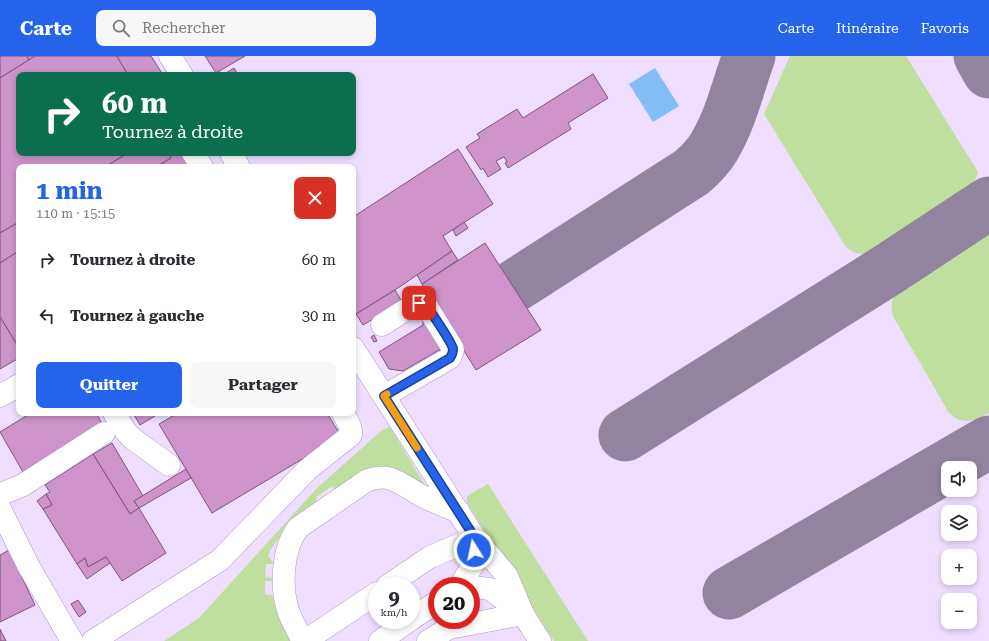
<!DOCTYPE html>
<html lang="fr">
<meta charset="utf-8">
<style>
body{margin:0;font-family:"Roboto Serif",serif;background:#f7f7f7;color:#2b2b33;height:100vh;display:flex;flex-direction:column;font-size:15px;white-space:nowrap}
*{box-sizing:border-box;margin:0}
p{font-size:13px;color:#7c7c81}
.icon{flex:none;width:22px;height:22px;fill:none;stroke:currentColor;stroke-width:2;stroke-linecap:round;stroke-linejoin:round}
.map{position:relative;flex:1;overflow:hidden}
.side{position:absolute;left:16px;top:108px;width:340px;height:252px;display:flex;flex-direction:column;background:#fff;border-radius:8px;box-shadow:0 2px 6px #0003}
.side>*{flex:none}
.hud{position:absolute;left:16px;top:16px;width:340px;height:84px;border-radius:8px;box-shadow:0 2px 6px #0003;background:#0b6e4f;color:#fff;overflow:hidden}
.controls{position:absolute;left:941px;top:405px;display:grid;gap:8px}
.controls a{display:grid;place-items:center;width:36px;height:36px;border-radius:8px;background:#fff;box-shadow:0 2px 6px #0003;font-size:20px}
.speed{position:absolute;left:368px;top:521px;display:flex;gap:8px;font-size:20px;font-weight:700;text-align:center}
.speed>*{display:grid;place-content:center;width:52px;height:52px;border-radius:50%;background:#fff;box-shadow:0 2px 6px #0003;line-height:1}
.speed small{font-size:10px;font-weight:400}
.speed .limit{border:6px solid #d22;background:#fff;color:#111}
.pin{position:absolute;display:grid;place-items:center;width:34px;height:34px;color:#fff;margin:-17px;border-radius:8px;box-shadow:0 2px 6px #0006}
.me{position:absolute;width:44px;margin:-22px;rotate:350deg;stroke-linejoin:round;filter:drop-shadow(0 0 3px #0008)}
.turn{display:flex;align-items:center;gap:14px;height:84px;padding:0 20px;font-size:18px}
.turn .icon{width:52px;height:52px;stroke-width:2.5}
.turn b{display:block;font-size:28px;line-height:34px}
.round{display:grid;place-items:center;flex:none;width:42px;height:42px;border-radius:8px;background:#f7f7f7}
.summary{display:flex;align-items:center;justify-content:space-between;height:68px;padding:0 20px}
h1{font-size:24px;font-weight:700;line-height:30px;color:#2563eb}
.cta{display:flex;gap:8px;margin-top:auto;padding:8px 20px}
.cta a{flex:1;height:46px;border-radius:8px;background:#2563eb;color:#fff;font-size:16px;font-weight:700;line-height:46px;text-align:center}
.cta a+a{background:#f7f7f7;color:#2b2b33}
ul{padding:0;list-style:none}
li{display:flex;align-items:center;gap:12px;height:56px;padding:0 20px}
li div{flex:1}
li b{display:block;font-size:15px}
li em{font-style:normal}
header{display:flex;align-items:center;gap:24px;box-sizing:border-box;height:56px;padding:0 20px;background:#2563eb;color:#fff}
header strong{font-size:19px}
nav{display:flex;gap:22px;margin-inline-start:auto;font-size:14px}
.search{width:280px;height:36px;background:#f7f7f7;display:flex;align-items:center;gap:10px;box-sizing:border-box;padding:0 14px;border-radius:8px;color:#7c7c81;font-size:15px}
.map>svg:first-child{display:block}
.green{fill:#c0de9e}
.water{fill:#83bdf6}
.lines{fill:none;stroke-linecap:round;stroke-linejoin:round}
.taxiway{stroke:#92849e;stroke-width:53}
.building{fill:#cd93ca;stroke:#7e557c}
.minor-casing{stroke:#b095c8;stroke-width:23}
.minor{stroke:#fff;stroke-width:22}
.route-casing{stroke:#184099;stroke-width:10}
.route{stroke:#2563eb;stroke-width:7}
.slow{stroke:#f59e0b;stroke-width:7}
</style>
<header>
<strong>Carte</strong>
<div class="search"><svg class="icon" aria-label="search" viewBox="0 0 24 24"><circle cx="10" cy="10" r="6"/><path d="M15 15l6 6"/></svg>Rechercher</div>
<nav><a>Carte</a><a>Itinéraire</a><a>Favoris</a></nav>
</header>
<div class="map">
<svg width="989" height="585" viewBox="0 0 989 585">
<rect width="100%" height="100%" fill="#efdeff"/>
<!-- green -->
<g class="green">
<path d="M790 0H906L978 116 973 130 967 137 871 197C861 199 854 198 846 191L764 58Z"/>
<path d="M989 177V357C973 365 964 370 949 357L893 260C890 249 892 241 899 233Z"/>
<path d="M390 371 426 431 403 416 391 411H379L336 436 332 430 316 441 317 445C303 457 274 482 268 500L274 508H266L265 521 273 522V525H265V538L272 539 276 554 293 585H164L199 562 316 433 382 374Z"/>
<path d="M488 428 588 585H554L467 447V440Z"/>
</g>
<!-- water -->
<path class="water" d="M655 12 679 50 653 66 629 28Z"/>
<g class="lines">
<!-- taxiway -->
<g class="taxiway">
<path d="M980 0 989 16"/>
<path d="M516 229 692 116C700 109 708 101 714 91 731 63 738 30 749 0"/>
<path d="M625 379 889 213 989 147"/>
<path d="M729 537 989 386"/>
</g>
</g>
<!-- building -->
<g class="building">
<path d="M0 0H27L29 4 0 22Z"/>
<path d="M27 0H35L29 4Z"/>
<path d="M35 0H117L128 19H19V97H128L105 111H19V166L0 177V22Z"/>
<path d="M117 0H151L163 19H128Z"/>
<path d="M205 0H245L216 17Z"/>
<path d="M234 12 238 19H223Z"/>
<path d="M593 18 608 42 568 67 571 73 508 112 505 107 507 106 504 101 496 105 501 113 488 121 483 112 481 114 466 91 480 82 477 78 517 53 523 62Z"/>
<path d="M458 93 493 148 443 180 452 195 395 234 356 258 353 253V161Z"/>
<path d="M128 97H170L171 102 156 111H105Z"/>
<path d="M169 97H182L191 111H156L171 102Z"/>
<path d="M19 166V195L0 207V177Z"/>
<path d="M464 166 468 172 456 180 453 174Z"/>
<path d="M485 187 541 274 476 314 422 228Z"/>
<path d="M19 195V292L0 261V207Z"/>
<path d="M452 195 458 204 422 228 417 219Z"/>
<path d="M395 234 402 246 363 269 356 258Z"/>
<path d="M0 261 19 292V302L0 313Z"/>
<path d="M423 263 443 295 439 294 403 315 389 313 379 296 423 269Z"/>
<path d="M374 279 377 285 374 286 371 281Z"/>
<path d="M31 357H96L103 369 23 416 0 376Z"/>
<path d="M133 357H160L140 369Z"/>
<path d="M178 357H327L341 380 212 457 159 368Z"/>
<path d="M112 387 143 440 134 445 139 452 130 458 93 398Z"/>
<path d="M93 398 130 458 139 452 166 497 122 525 106 501 88 511 85 502 77 508 43 453 52 449 46 438 50 436 45 429Z"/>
<path d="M186 413 191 422 139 452 134 445Z"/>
<path d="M46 438 52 449 43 453 37 445Z"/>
<path d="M9 494 35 549 0 566V499Z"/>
<path d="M106 501 110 507 87 523 77 508 85 502 88 511Z"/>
<path d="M78 544 86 556 79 561 71 548Z"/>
<path d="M0 573 6 585H0Z"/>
</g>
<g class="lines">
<defs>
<g id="minor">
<path d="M170 0 182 19"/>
<path d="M193 97 202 111"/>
<path d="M231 97 239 111"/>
<path d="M382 269 415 248C420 246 423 247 427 251L452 291 453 294 450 302 384 340"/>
<path d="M353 292 475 482 474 507 460 530"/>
<path d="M0 340 19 329"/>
<path d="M114 357 126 376 133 383 169 409"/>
<path d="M0 437 6 436 23 429 104 377"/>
<path d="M0 453 29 511 72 585"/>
<path d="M387 530 430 501 475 482 507 520 523 558 490 533 471 531"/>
<path d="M411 563 437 546"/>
<path d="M93 585 220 504 307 414 351 379C352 370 347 365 343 357"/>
<path d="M303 585C298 576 293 567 289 557 280 532 282 493 298 472L366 425C391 415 401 429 422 440 434 446 447 451 459 456"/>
<path d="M305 585 377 537"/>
<path d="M380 585 410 564"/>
<path d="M428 585 449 572 523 558 540 585"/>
</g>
</defs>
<!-- minor casing -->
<use href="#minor" class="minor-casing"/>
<!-- minor -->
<use href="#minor" class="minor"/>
</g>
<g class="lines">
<defs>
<path id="route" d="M419 247C422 248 425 249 427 251 432 257 452 287 453 293 453 296 452 299 450 302L384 340 475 482 474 494"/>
</defs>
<!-- route casing -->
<use href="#route" class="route-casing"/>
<!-- route -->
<use href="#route" class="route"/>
<!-- slow -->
<path class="slow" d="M387 338 384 340 417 392"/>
</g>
</svg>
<div class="controls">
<a><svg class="icon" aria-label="sound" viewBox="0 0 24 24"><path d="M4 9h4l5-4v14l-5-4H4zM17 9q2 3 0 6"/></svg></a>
<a><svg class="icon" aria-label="layers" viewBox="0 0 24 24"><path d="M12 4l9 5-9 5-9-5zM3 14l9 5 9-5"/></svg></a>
<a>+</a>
<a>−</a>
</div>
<div class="speed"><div>9<small>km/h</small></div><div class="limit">20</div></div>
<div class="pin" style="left:419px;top:247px;background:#d93025"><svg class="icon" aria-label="arrive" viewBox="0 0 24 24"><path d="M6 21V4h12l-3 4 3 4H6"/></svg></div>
<svg class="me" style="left:474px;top:494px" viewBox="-20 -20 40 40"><circle r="17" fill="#2563eb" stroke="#fff" stroke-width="3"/><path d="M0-11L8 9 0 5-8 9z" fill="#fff"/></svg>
<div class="hud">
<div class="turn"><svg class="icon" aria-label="right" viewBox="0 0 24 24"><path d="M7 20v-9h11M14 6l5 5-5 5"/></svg><div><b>60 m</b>Tournez à droite</div></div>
</div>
<section class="side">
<div class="summary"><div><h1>1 min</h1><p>110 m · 15:15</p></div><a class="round" style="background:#d93025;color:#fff"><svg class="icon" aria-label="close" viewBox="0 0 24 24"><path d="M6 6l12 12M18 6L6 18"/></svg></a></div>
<ul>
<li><svg class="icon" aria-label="right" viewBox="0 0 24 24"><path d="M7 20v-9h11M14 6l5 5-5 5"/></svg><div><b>Tournez à droite</b></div><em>60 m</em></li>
<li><svg class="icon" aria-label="left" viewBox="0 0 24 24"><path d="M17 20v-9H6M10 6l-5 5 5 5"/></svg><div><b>Tournez à gauche</b></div><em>30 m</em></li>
</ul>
<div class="cta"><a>Quitter</a><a>Partager</a></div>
</section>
</div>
